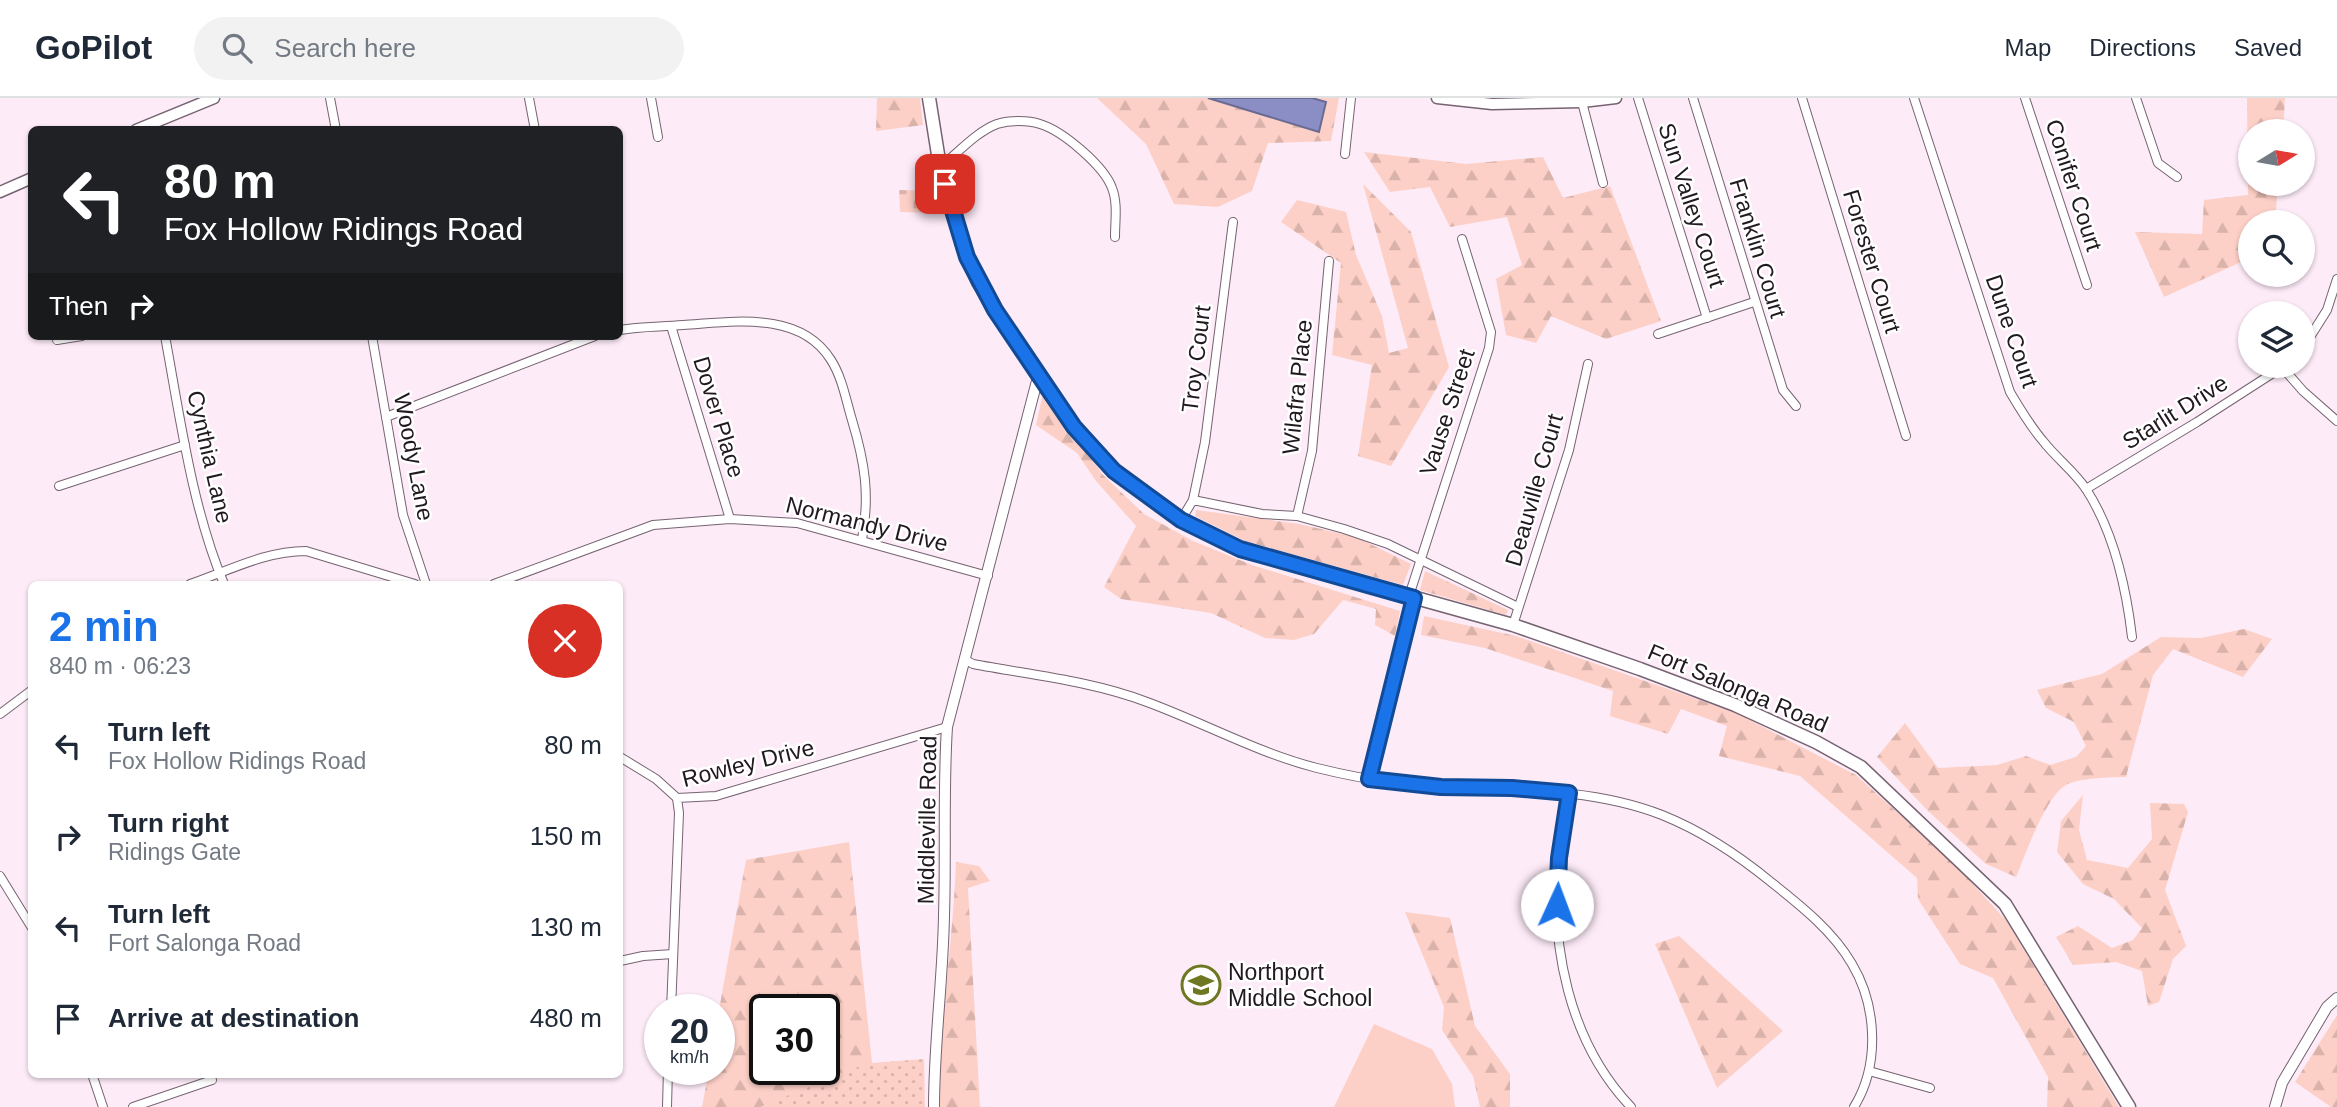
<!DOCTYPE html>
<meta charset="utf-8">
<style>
body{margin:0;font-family:Arial,sans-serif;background:#f2f2f3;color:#1f2937;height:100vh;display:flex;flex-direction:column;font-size:26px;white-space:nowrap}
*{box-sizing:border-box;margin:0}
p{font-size:23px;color:#747a83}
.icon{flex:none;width:38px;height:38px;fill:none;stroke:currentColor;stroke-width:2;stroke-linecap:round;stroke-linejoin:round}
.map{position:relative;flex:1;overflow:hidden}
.details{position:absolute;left:28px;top:483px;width:595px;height:497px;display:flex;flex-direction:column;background:#fff;border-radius:10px;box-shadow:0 2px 5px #0004}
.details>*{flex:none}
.top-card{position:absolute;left:28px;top:28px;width:595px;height:214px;border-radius:10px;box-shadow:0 2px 5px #0004;background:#202124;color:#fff;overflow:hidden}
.needle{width:46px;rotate:79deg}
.tools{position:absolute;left:2238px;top:21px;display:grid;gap:14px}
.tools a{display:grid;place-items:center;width:77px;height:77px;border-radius:50%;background:#fff;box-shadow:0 2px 5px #0004;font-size:35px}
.speed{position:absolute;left:644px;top:896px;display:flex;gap:14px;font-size:35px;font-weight:700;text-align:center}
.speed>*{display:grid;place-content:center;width:91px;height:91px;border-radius:50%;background:#fff;box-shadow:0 2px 5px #0004;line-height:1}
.speed small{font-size:18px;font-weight:400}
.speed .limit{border:4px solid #111;border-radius:10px;background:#fff;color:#111}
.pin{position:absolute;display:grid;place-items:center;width:60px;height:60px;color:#fff;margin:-30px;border-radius:14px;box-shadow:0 4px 10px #0006}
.me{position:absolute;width:77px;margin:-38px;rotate:2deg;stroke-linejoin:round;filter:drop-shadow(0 0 5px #0008)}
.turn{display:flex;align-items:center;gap:24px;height:147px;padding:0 21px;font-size:32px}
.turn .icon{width:91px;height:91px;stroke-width:2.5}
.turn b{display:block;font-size:49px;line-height:60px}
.then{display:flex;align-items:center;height:66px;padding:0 21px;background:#0003;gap:14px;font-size:26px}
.round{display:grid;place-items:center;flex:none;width:74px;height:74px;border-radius:37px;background:#f2f2f3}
.head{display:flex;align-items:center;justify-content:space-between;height:119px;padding:0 21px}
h1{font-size:42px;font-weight:700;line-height:52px;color:#1a73e8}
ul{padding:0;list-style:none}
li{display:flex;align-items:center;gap:21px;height:91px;padding:0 21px}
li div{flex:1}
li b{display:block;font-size:26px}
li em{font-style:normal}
header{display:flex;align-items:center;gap:42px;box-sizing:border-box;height:98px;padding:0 35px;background:#fff;border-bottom:2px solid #e0e1e3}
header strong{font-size:33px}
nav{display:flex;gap:38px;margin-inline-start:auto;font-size:24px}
.search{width:490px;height:63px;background:#f2f2f3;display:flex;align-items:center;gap:18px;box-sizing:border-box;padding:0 24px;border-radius:38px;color:#747a83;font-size:26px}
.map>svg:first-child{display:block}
.grass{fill:#fdd0c7}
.forest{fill:url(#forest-firs);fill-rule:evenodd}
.cemetery{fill:url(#cemetery-stones)}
.park{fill:url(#park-dots)}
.water{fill:#8a8ec5;stroke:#6a6b93;stroke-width:2}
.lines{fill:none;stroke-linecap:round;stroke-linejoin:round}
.minor-casing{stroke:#766371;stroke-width:10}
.tertiary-casing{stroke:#766371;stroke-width:12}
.secondary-casing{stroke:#766371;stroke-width:13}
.primary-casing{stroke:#766371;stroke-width:15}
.minor{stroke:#fff;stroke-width:8}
.tertiary{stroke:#fff;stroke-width:10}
.secondary{stroke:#fff;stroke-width:10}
.primary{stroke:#fff;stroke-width:12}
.route-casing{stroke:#114b97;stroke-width:18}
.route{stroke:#1a73e8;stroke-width:12}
.labels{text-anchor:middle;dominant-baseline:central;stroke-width:5;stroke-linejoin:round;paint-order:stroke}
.street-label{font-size:23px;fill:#21191f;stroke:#fff}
.poi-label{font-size:23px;fill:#21191f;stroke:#fff;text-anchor:start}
</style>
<header>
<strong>GoPilot</strong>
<div class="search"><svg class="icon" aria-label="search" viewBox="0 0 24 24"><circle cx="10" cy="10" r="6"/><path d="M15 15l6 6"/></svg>Search here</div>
<nav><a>Map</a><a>Directions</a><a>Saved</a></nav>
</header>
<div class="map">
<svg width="2337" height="1009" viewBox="0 0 2337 1009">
<defs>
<pattern id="forest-firs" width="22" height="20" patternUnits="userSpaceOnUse" patternTransform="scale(1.75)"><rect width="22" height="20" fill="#fdd0c7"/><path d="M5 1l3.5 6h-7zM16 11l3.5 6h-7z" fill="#d9b2aa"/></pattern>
<pattern id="cemetery-stones" width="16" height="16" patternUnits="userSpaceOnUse" patternTransform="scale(1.75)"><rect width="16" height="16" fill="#fdd0c7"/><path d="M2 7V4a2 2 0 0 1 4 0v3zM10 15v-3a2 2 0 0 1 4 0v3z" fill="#d9b2aa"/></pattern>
<pattern id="park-dots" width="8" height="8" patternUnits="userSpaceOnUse" patternTransform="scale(1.75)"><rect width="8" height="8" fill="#fdd0c7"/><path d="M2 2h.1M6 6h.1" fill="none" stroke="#d9b2aa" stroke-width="1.8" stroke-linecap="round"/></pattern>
</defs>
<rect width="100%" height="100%" fill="#fdebf8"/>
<!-- grass -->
<path class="grass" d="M1374 926 1432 951 1452 986 1455 1009H1334Z"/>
<!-- forest -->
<g class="forest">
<path d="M877 0H920L923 27 876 33Z"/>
<path d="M1097 0H1339L1331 43 1268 45 1252 93 1218 109 1174 106 1146 46Z"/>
<path d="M2247 0H2285L2283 33H2250V86H2278L2275 124H2250V160L2164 199 2135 134 2202 136 2204 102 2248 97Z"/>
<path d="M1364 54 1466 66 1543 59 1563 100 1610 88 1661 223 1606 241 1551 218 1536 245 1506 237 1496 181 1522 167 1507 119 1450 129 1430 89 1390 94Z"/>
<path d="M1363 86 1411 134 1449 269 1391 368 1358 358 1372 267 1332 257 1341 165 1281 124 1297 102 1346 114 1356 157 1382 218 1389 255 1408 250Z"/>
<path d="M1043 295 1103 377 1144 416 1193 443 1252 467 1400 513 1395 538 1375 527 1376 511 1343 502 1314 536 1294 542 1265 540 1211 515 1121 501 1104 489 1136 428 1096 383 1077 355 1036 327Z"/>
<path d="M1196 412 1299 426 1356 439 1411 466 1403 487 1245 443 1195 418Z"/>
<path d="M1425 473 1508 512 1506 517 1420 492Z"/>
<path d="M1424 518 1516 538 1734 614 1856 677 1954 766 2006 822 2119 1009H2047L2048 979 1993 880 1960 866 1918 801 1917 780 1800 678 1719 658 1727 628 1681 611 1668 636 1610 618 1613 593 1485 550 1421 537Z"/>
<path d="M2244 531 2272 541 2243 579 2173 551 2153 577 2126 679C2112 679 2077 680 2066 687 2046 698 2025 757 2016 779L1986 766 1928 713 1877 659 1905 625 1938 670 1997 667 2026 658 2050 667 2076 659 2086 648 2074 624 2046 610 2037 592 2102 576 2161 539 2201 540Z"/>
<path d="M2083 697 2079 732 2087 762 2128 770 2152 741 2150 705 2184 706 2188 714 2165 792 2186 848 2173 861 2159 904 2148 908 2142 873 2116 864 2073 867 2056 839 2078 828 2112 850 2133 842 2142 830 2114 801 2083 786 2057 754 2061 723Z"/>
<path d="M849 744 872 965 924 1009H702L709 971H719V912L746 762ZM765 912H824V971H765Z"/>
<path d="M956 764 979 768 990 783 968 790 980 1009H940C939 927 953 846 956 764Z"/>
<path d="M1405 814 1450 820 1475 928 1510 976V1009H1480L1473 978 1442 932 1444 909Z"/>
<path d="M1679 838 1783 933 1717 990 1655 846Z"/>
<path d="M2337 917V1009H2331L2295 984Z"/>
</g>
<!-- cemetery -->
<path class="cemetery" d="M899 92 934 93 939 115 900 114Z"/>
<!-- park -->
<path class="park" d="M924 961 925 1009H760L852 971 872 965Z"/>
<!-- water -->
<path class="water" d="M1208 0H1312L1326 4 1319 34Z"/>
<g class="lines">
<defs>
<g id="minor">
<path d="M330 0 336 32"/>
<path d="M529 0 535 32"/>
<path d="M651 0 658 39"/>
<path d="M1638 0 1707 220"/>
<path d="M1693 0 1783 292 1796 308"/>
<path d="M1802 0 1906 338"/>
<path d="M1914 0 2010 294C2020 311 2030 328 2043 343 2056 360 2074 373 2086 391 2114 434 2126 488 2132 539"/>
<path d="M2025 0 2087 187"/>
<path d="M2136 0 2158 65 2177 79"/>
<path d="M1582 4 1603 85"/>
<path d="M1345 56 1351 0"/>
<path d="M940 69C958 55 976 34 997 26 1010 22 1028 22 1040 26 1063 33 1104 68 1112 90 1118 105 1115 123 1115 139"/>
<path d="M671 228 730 421"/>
<path d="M620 232C640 228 662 229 683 227 732 224 800 212 831 262 842 279 846 302 852 322 865 365 870 397 862 442"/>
<path d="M1658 236 1754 204"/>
<path d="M165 238C180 319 192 410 224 486"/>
<path d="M372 238 403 417 426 486"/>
<path d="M57 242 82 238"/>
<path d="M2303 250 2327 212 2337 181"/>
<path d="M2282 269 2303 293 2337 323"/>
<path d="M386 319 595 238"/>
<path d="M59 388 185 347"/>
<path d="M2086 391 2197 324 2284 268"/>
<path d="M1193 402 1205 344 1233 124"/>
<path d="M1297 418 1312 353 1329 163"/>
<path d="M1181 422 1193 402 1262 416 1297 418 1344 431 1388 446 1518 509"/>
<path d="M190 486C228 473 265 453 306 453L415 486"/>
<path d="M494 486 653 427 730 421 797 425 988 478"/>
<path d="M1409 498 1489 250 1491 234 1462 141"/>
<path d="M1513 527 1569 352 1588 266"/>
<path d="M964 561 973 566C1031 577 1092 583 1147 604 1204 625 1258 655 1317 670 1369 683 1423 690 1477 691 1539 692 1603 694 1662 717 1702 733 1738 757 1771 784 1800 807 1833 833 1852 866 1877 908 1880 967 1854 1009"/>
<path d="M0 616 32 592"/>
<path d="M620 659 656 681 677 700"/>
<path d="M1369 681 1414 500"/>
<path d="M1569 695C1566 716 1561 738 1559 759 1549 846 1569 944 1631 1009"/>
<path d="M0 778 32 830"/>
<path d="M620 863 643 858 673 856"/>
<path d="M671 912 679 715 677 700 716 698 947 629"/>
<path d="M1869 973 1930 990"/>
<path d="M92 976 103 1009"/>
<path d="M133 1009 212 982"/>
<path d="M667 1009 668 971"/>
</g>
<g id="tertiary">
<path d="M934 1009C934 945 943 881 944 817 946 754 943 692 947 629L1038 279"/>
<path d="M2275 1009 2282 985 2327 909 2337 900"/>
</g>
<g id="secondary">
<path d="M1437 0 1492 6 1582 4 1616 0"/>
<path d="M136 32 214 0"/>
<path d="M0 94 32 80"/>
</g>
<path id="primary" d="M929 0 940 69 967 159 978 184 1045 289 1074 329 1114 373 1181 422 1240 451 1513 527 1640 571 1735 607 1816 644 1861 669 2005 806 2129 1009"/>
</defs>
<!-- minor casing -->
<use href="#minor" class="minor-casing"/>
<!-- tertiary casing -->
<use href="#tertiary" class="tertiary-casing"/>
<!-- secondary casing -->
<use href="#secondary" class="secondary-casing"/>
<!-- primary casing -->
<use href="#primary" class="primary-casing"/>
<!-- minor -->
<use href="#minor" class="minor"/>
<!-- tertiary -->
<use href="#tertiary" class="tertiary"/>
<!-- secondary -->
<use href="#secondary" class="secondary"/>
<!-- primary -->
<use href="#primary" class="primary"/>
</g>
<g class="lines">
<defs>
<path id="route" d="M945 86 967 159 995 212 1074 329 1114 373 1181 422 1240 451 1414 500 1369 681 1441 689 1512 690 1569 695 1559 760 1557 807"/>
</defs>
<!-- route casing -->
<use href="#route" class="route-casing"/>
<!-- route -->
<use href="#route" class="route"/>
</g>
<!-- icons -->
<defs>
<symbol id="school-ring" viewBox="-11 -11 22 22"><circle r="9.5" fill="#fff" stroke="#6e7721" stroke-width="1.5"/><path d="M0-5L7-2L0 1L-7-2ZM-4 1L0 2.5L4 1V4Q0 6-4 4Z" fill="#6e7721"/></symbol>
</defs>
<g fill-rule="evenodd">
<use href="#school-ring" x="1179" y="865" width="44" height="44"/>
</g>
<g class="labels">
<!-- street labels -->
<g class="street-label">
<text transform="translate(2074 87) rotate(72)">Conifer Court</text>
<text transform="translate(1692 107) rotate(72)">Sun Valley Court</text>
<text transform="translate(1758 150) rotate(73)">Franklin Court</text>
<text transform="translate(1872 163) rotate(73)">Forester Court</text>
<text transform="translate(2012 233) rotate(71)">Dune Court</text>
<text transform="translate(1196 261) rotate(-83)">Troy Court</text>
<text transform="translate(1297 289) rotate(-84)">Wilafra Place</text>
<text transform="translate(1447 314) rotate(-72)">Vause Street</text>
<text transform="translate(2175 314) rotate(-32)">Starlit Drive</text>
<text transform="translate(719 319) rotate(73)">Dover Place</text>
<text transform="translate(210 359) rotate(77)">Cynthia Lane</text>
<text transform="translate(414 359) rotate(79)">Woody Lane</text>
<text transform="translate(1534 392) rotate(-74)">Deauville Court</text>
<text transform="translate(867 426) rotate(14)">Normandy Drive</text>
<text transform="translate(1738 590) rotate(23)">Fort Salonga Road</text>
<text transform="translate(748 665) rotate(-14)">Rowley Drive</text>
<text transform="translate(927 722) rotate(-89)">Middleville Road</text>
</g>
<!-- poi labels -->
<g class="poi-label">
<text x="1228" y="874">Northport<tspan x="1228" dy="26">Middle School</tspan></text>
</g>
</g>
</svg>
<div class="tools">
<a><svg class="needle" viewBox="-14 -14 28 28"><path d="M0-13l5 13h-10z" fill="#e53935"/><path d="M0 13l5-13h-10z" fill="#747a83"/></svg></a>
<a><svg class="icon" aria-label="search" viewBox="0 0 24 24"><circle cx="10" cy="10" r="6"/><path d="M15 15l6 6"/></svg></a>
<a><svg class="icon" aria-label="layers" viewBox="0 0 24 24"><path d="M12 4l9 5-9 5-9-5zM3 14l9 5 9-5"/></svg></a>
</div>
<div class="speed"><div>20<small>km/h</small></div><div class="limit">30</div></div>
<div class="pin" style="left:945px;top:86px;background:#d93025"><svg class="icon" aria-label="arrive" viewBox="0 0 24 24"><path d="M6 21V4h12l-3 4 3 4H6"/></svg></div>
<svg class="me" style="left:1557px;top:807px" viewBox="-20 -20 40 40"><circle r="19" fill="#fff"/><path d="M0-13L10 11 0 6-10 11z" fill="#1a73e8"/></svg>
<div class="top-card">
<div class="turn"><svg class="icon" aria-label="left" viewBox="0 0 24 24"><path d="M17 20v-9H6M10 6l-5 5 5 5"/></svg><div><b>80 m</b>Fox Hollow Ridings Road</div></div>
<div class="then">Then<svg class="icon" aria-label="right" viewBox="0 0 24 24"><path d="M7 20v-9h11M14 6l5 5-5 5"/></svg></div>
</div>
<section class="details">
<div class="head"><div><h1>2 min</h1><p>840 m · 06:23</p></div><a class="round" style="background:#d93025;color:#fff"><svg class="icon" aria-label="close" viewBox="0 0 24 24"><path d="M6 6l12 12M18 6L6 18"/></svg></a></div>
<ul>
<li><svg class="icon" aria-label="left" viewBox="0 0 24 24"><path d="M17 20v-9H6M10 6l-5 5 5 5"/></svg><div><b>Turn left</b><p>Fox Hollow Ridings Road</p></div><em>80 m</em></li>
<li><svg class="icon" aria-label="right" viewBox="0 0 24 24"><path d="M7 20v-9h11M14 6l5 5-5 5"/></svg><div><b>Turn right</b><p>Ridings Gate</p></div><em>150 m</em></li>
<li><svg class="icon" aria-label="left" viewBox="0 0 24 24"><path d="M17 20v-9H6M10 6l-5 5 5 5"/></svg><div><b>Turn left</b><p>Fort Salonga Road</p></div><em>130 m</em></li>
<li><svg class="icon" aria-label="arrive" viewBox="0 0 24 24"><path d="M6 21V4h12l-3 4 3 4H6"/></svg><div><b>Arrive at destination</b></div><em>480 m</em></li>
</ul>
</section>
</div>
